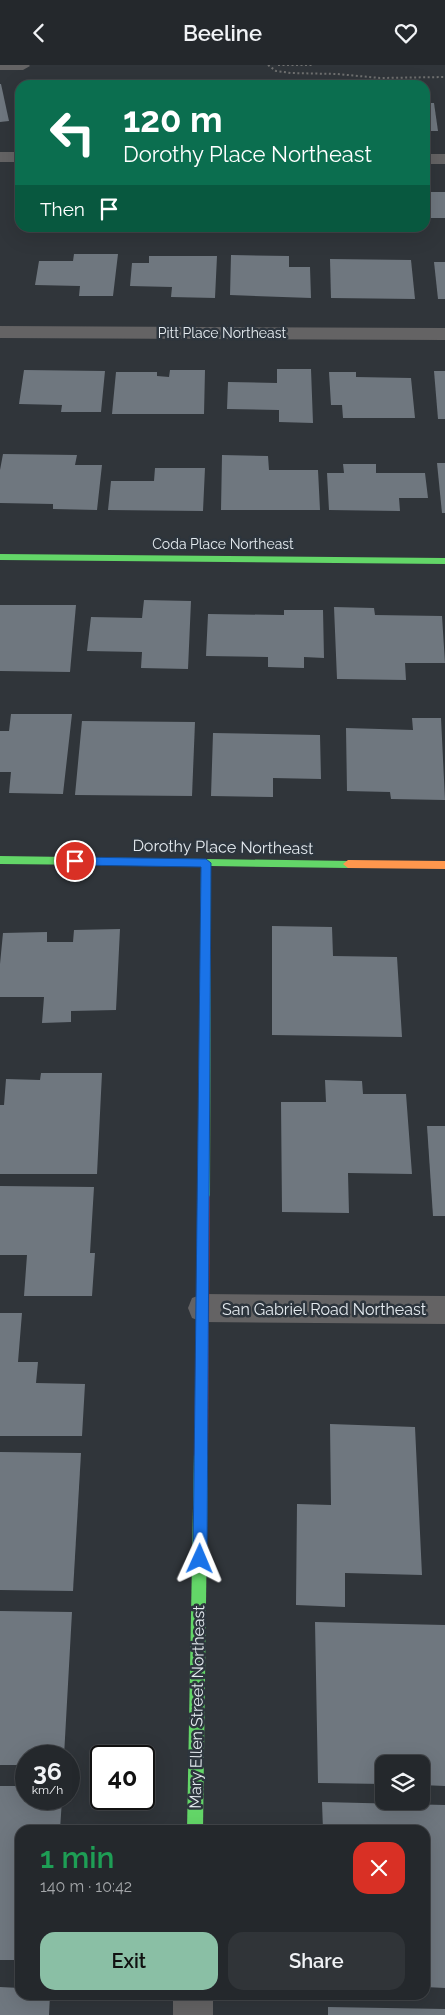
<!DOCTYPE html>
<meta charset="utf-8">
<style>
body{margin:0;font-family:Raleway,sans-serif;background:#303438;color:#f1f3f6;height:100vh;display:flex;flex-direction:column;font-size:19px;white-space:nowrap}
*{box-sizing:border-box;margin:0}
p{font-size:16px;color:#a3a6a9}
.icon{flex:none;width:28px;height:28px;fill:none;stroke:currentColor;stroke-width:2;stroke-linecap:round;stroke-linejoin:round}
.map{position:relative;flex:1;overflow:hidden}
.side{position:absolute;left:15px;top:1760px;width:415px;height:175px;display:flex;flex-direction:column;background:#24282c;border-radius:15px;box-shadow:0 5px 20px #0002,0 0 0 1px #414448}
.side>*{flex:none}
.top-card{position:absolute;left:15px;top:15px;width:415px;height:152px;border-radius:15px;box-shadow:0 5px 20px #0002,0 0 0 1px #414448;background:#0b6e4f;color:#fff;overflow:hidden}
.buttons{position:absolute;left:375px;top:1690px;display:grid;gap:10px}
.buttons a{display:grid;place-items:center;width:55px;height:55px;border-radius:10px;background:#24282c;box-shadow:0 5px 20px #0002,0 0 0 1px #414448;font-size:25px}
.speed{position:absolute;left:15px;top:1680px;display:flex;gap:10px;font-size:25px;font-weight:700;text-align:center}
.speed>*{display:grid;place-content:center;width:65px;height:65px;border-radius:50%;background:#24282c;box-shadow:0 5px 20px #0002,0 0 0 1px #414448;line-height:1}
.speed small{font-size:12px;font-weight:400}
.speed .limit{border:2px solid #111;border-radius:8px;background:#fff;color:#111}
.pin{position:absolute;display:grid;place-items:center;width:42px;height:42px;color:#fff;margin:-21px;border:2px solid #fff;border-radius:50%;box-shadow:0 1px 5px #0007}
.me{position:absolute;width:55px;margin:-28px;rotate:1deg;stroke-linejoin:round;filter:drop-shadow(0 0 4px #0008)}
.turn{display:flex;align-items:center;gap:18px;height:105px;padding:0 25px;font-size:22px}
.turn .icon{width:65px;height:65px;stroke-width:2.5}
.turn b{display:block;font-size:35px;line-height:42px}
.then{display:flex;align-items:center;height:48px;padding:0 25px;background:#0003;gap:10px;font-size:19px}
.round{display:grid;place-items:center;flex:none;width:52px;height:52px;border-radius:15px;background:#303438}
.overview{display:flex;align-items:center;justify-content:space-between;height:85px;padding:0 25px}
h1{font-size:30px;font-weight:600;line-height:38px;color:#1e9e55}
.action{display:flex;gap:10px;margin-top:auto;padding:10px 25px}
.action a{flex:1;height:58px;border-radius:15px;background:#8abfa5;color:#111;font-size:20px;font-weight:600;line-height:58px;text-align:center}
.action a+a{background:#303438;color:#f1f3f6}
header{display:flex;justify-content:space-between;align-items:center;height:65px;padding:0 25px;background:#24282c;font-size:22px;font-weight:600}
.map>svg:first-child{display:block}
.building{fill:#6f777f}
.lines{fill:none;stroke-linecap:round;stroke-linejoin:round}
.path{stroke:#6f7070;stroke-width:2;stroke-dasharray:2 2.5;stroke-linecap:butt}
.lane{fill:#646364;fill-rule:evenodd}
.street{fill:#646364;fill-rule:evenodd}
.fast{fill:#63d668;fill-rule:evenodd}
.slow{fill:#ff974d;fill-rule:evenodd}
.jam{fill:#b3261e;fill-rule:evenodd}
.route{fill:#1a73e8;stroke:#114b97}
.labels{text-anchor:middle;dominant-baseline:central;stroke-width:5;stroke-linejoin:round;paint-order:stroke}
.far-street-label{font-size:14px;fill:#e5ebf0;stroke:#2d353d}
.street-label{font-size:16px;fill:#e5ebf0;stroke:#2d353d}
</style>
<header><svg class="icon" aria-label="back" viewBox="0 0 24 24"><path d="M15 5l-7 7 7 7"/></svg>Beeline<svg class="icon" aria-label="heart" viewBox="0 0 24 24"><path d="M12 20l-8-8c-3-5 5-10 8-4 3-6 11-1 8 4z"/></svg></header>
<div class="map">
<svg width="445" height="1950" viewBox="0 0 445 1950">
<rect width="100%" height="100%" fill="#30353a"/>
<!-- building -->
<g class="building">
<path d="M0 19H1L9 56 0 57Z"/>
<path d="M425 38H434L438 66H425Z"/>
<path d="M427 127H445V153H430Z"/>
<path d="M74 189H118L113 231H79L80 221 35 220 39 196H73Z"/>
<path d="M231 190 289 191V202H310L311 233 230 230Z"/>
<path d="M149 191H217L215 233 171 232 172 222 130 221 132 198H149Z"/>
<path d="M330 194 411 195 415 234 331 233Z"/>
<path d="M434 197H445V234H438Z"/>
<path d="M277 304H311L313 358 279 357V345L227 344 228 317 277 318Z"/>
<path d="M24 305 105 306 101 347H61L62 340 19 339Z"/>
<path d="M170 305H205L204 349H112L116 307H157V311L169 312Z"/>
<path d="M434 306H445V354H438Z"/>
<path d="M329 307H356V312L411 313 415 353H343L342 340H331Z"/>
<path d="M3 389 77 390 75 400H102L97 445 53 444V439L0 438V405Z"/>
<path d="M222 390 268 391 269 405H318L320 445H221Z"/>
<path d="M437 398H445V448H442Z"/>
<path d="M343 399H376V408H425L428 433H399L400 446 329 445 327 408H344Z"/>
<path d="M155 403H205L203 446 108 445 111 416H154Z"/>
<path d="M144 535 191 536 188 604 141 603 142 587 87 586 91 552 142 553Z"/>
<path d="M0 540H76L70 607 0 606Z"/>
<path d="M334 542 374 543 375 550 442 551 445 598H405L406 615 337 614Z"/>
<path d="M284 545H323L324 593 304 592V603L268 602V592L206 591 208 549 284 550Z"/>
<path d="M11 649H72L63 729 9 728 11 707H0V666H9Z"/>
<path d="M412 653H441L445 735 391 734 390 727 347 726 346 663 413 665Z"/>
<path d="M82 656 195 657 192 731 75 730Z"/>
<path d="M213 668 320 670 321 714 273 713V732L211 731Z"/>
<path d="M272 861 332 862 333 891 397 892 402 972 272 970Z"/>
<path d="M120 864 116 945 71 946V957L42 958 44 932H0V899L3 868 47 867V877H73L74 865Z"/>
<path d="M41 1008H102L97 1109H0V1040H4L6 1014 40 1015Z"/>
<path d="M325 1015 362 1016 363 1029H406L412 1109 348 1108 349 1148 282 1147 281 1037H326Z"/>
<path d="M427 1061H445V1151H433Z"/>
<path d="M0 1121 94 1122 90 1188H95L92 1231H24L27 1190H0Z"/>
<path d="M0 1248H22L18 1297H38L36 1318 85 1319 82 1371H0Z"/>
<path d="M330 1359 415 1362 422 1510 345 1508V1542L296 1540 297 1439 331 1440Z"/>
<path d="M0 1387 81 1388 73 1526 0 1525Z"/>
<path d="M0 1546 72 1547 64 1691H26V1700H0Z"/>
<path d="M315 1557 445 1560V1721L421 1720V1699H384V1719L318 1718Z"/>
<path d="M0 1721H26V1734H62L60 1765H20V1895H0Z"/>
<path d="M322 1737 445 1740V1923L425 1922V1765H323Z"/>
<path d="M0 1922 20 1923V1930H50L49 1950H0Z"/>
<path d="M328 1942 445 1944V1950H328Z"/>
</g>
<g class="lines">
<!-- path -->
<g class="path">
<path d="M268 0 276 6 291 8 337 9 380 13 445 12"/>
<path d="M278 0H313"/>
</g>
<!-- lane -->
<path class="lane" d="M0 0H29L30 1 23 5H0Z"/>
<!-- street -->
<g class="street">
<rect x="0" y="87" width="20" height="10"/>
<rect x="425" y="89" width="20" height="10"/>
<path d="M0 261 445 263V275L0 273Z"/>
<path d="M203 1229 445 1231V1259L203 1257 192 1253 188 1243 192 1233Z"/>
<rect x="173" y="1930" width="40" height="20"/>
</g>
<!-- fast -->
<g class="fast">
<path d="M0 489 445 493V499L0 495Z"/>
<path d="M0 791 352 796 353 799 348 803 211 801 210 1132 208 1136 204 1137 200 1136 198 1132 201 801 0 799Z"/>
<path d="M201 1383 206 1384 208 1389 203 1765H187L194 1389 196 1384Z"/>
</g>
<!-- slow -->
<path class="slow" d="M348 795 445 796V804L348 803 343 799Z"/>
<!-- jam -->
<path class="jam" d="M204 1127 208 1128 210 1132 208 1389 206 1394 201 1395 196 1394 194 1389 198 1132 200 1128Z"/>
</g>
<!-- route -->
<path class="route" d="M75 792 206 794 211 798 207 1494 205 1499 200 1502 195 1499 193 1494 201 802 75 800 70 796Z"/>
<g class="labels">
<!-- far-street labels -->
<g class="far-street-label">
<text x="222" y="268">Pitt Place Northeast</text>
<text x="223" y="479">Coda Place Northeast</text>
</g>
<!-- street labels -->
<g class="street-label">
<text transform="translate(223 782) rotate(1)">Dorothy Place Northeast</text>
<text x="324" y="1244">San Gabriel Road Northeast</text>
<text transform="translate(197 1642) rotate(-89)">Mary Ellen Street Northeast</text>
</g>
</g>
</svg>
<div class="buttons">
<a><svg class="icon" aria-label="layers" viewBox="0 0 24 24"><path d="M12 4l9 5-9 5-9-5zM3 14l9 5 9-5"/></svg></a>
</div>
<div class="speed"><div>36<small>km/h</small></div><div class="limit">40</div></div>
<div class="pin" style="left:75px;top:796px;background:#d93025"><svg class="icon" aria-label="arrive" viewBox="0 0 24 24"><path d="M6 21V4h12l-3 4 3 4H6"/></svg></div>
<svg class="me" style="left:200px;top:1494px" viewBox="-20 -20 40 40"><path d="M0-17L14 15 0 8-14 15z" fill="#1a73e8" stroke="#fff" stroke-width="4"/></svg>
<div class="top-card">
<div class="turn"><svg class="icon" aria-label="left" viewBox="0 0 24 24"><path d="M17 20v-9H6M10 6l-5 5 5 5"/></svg><div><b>120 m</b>Dorothy Place Northeast</div></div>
<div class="then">Then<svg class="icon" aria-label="arrive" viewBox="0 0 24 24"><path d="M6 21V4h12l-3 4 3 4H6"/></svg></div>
</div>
<section class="side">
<div class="overview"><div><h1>1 min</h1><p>140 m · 10:42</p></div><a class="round" style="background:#d93025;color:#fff"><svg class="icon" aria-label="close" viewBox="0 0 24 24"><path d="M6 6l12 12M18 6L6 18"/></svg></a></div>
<div class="action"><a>Exit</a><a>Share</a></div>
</section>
</div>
